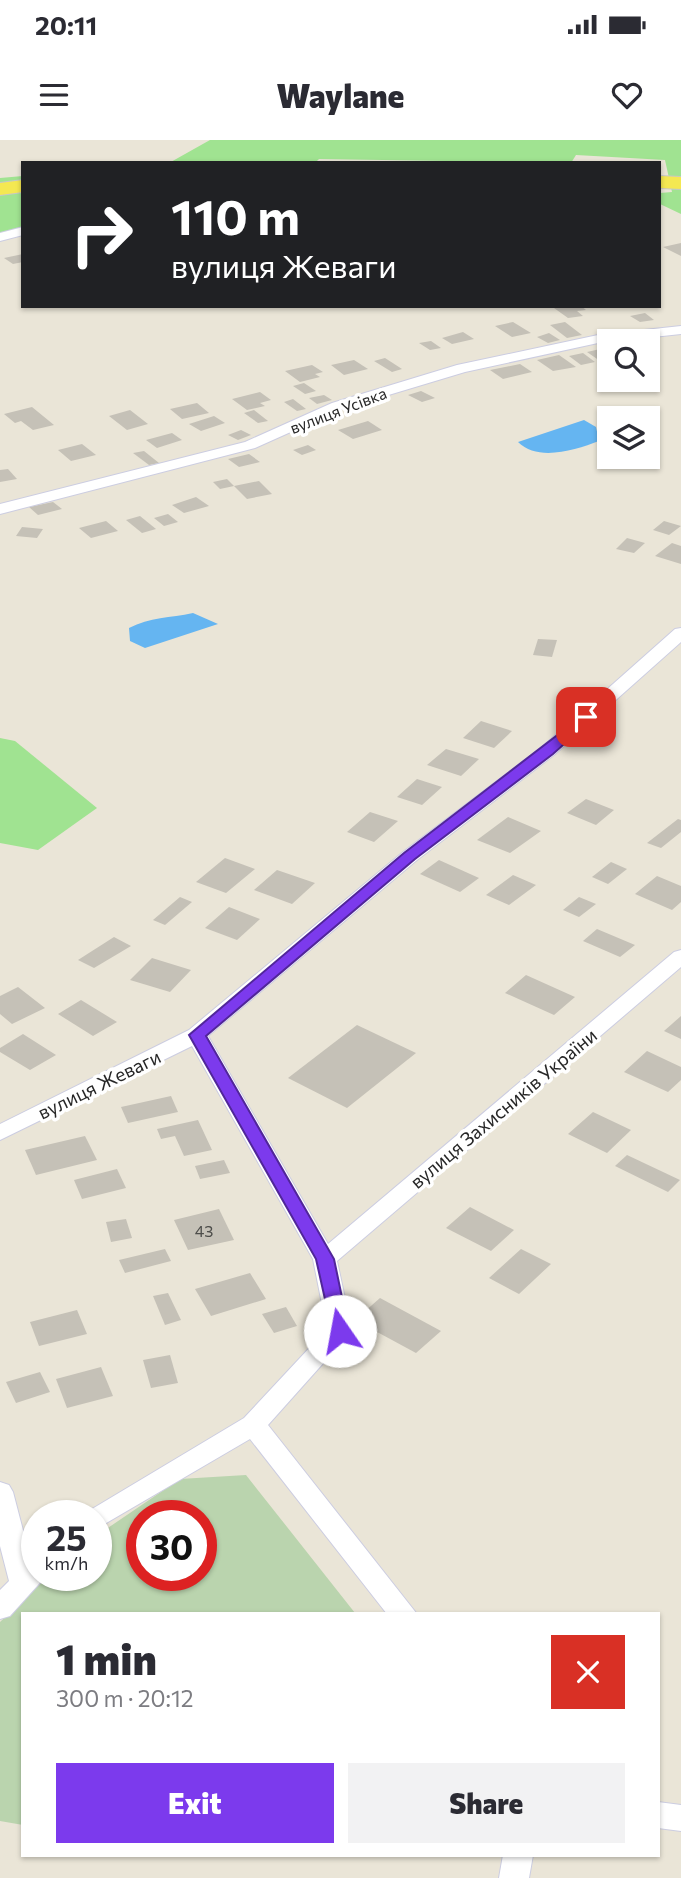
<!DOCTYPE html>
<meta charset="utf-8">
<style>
body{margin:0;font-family:Commissioner,sans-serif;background:#f2f2f3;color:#2b2b33;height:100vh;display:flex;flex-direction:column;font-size:26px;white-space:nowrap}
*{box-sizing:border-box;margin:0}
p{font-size:23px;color:#7c7c81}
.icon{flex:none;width:38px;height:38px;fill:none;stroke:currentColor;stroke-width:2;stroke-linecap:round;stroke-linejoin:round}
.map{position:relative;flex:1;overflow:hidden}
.sheet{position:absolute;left:21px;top:1472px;width:639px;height:245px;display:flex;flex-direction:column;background:#fff;border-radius:0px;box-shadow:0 2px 5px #0004}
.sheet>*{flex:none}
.hud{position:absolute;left:21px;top:21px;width:640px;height:147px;border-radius:0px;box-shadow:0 2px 5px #0004;background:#202124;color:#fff;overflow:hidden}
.fabs{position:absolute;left:597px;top:189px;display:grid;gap:14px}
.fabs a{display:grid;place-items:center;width:63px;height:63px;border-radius:0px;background:#fff;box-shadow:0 2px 5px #0004;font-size:35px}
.speed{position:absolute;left:21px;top:1360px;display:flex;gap:14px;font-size:35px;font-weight:700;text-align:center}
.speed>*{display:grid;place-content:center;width:91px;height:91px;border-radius:50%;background:#fff;box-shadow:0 2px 5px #0004;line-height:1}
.speed small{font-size:18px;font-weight:400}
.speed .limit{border:10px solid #d22;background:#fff;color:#111}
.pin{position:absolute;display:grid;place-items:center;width:60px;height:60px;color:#fff;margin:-30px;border-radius:14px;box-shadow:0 4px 10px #0006}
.me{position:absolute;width:77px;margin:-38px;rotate:348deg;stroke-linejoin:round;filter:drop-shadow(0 0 5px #0008)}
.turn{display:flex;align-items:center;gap:24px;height:147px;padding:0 35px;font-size:32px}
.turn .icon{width:91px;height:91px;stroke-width:2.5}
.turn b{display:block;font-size:49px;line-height:60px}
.round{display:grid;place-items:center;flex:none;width:74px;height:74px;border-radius:0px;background:#f2f2f3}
.overview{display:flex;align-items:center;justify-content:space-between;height:119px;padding:0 35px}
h1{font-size:42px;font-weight:800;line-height:52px}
.primary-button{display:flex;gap:14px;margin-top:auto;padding:14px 35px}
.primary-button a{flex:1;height:80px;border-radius:0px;background:#7c3aed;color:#fff;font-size:28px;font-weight:800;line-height:80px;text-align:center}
.primary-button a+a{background:#f2f2f3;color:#2b2b33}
.status{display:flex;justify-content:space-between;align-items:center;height:49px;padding:0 35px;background:#fff;direction:ltr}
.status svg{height:19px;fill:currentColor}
header{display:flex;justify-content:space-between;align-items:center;height:91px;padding:0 35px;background:#fff;font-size:32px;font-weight:800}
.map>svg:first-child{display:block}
.green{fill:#a0e391}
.cemetery{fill:#bad4ae;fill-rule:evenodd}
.water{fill:#65b5f1}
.building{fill:#c5c1b7}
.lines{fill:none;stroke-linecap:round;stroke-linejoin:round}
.street-casing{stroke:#cccde1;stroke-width:2}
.primary-casing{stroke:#c7c7c7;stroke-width:2}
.street{fill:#fff;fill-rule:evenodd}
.primary{fill:#f4e852;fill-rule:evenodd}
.route{fill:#7c3aed;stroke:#51269a;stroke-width:2}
.labels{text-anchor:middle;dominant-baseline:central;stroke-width:7;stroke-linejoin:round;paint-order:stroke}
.far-street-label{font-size:16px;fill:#272727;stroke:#fff}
.number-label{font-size:16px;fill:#4e4e4b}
.street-label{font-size:19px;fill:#272727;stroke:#fff}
</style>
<div class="status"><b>20:11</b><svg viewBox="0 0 49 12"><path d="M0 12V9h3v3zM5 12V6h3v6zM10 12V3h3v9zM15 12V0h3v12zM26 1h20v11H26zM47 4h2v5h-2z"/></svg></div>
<header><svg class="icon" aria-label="menu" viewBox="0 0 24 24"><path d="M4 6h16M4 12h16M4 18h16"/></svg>Waylane<svg class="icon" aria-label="heart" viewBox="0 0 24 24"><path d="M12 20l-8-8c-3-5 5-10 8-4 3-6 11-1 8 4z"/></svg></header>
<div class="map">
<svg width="681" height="1738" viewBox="0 0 681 1738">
<rect width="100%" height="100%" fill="#eae5d7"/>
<!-- green -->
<g class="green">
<path d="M210 0H681V74L660 64V53L672 52 665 20 576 15 571 23 319 19 315 23H169Z"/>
<path d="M23 36V91L0 97V38Z"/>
<path d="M0 598 15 601 97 668 38 710 0 703Z"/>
</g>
<!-- cemetery -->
<path class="cemetery" d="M246 1335 355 1473 23 1474V1685L0 1681V1482L50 1435H96V1396L180 1339ZM142 1376H201V1435H142Z"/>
<!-- water -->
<g class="water">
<path d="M584 280 596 287 599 301C575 310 538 322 518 302Z"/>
<path d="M193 473 218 484 145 508 130 501 129 488C150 477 170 478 193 473Z"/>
</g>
<!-- building -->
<g class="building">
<path d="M681 103V116L663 107Z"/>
<path d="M23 114V122L13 124 4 118Z"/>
<path d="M581 166 586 170 577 171 583 176 568 178 554 168Z"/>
<path d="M645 173 654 180 640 182 630 176Z"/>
<path d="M513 182 531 193 512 197 495 186Z"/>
<path d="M565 182 582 195 567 198 550 185Z"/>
<path d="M463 192 474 199 452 204 442 198Z"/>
<path d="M549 193 560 200 548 203 537 197Z"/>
<path d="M431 201 441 208 430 210 419 203Z"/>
<path d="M609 207V219L600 221 587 212Z"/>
<path d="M583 213 595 222 581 225 569 216Z"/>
<path d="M559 215 576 227 553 231 537 220Z"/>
<path d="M385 218 402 229 392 232 374 221Z"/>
<path d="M354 220 368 229 344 235 331 225Z"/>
<path d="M520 224 532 232 503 239 490 230Z"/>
<path d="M312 225 323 232 315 234 320 237 300 242 285 231Z"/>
<path d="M304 243 316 251 305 254 293 246Z"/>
<path d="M421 251 435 258 422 262 408 255Z"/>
<path d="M260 252 271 260 260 263 265 266 247 270 232 259Z"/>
<path d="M324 255 332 260 317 264 309 258Z"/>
<path d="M293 259 306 269 297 271 284 262Z"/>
<path d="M197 263 209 273 182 279 170 269Z"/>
<path d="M32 267 54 285 33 290 21 281 15 283 4 274Z"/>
<path d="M130 270 148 284 127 290 109 276Z"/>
<path d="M254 270 268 281 258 283 244 273Z"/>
<path d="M214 276 225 283 201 291 189 284Z"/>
<path d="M368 281 382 290 353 299 338 290Z"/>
<path d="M241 290 251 295 238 300 228 295Z"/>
<path d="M172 293 182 300 157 308 146 300Z"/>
<path d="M82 304 96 315 71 321 58 310Z"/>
<path d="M308 305 316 310 302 315 293 310Z"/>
<path d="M144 311 159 323 149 325 133 313Z"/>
<path d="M249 314 260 322 239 327 228 319Z"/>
<path d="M8 329 17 339 0 342V330Z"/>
<path d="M227 339 234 346 220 349 213 342Z"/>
<path d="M259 341 272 354 247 359 234 346Z"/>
<path d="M196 357 209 366 184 373 172 365Z"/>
<path d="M53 362 62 369 38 375 29 367Z"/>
<path d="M168 374 178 382 164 386 154 378Z"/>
<path d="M140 376 156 389 142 393 126 380Z"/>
<path d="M106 381 118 391 91 398 79 388Z"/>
<path d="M664 381 681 386 669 395 653 390Z"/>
<path d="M22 387 43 389 37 398 16 396Z"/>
<path d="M627 398 645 403 634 413 616 409Z"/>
<path d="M672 403 681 406V424L655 416Z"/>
<path d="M538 499 557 500 552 517 533 515Z"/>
<path d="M481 581 512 591 494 608 463 598Z"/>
<path d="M446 609 479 619 461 636 427 625Z"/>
<path d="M417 639 442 647 422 665 397 657Z"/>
<path d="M586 659 614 670 596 685 567 673Z"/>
<path d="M370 672 398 681 374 702 347 692Z"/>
<path d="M508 677 541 691 510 713 477 700Z"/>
<path d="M678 679 681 680V692L661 708 647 703Z"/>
<path d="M225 718 255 729 226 753 196 742Z"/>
<path d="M439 720 479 738 460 752 420 734Z"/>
<path d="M611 722 627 729 608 744 592 737Z"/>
<path d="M277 730 315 743 292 764 254 750Z"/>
<path d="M513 735 536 745 509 765 486 755Z"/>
<path d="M657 736 681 746V762L672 770 635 754Z"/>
<path d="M180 757 192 762 165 785 153 780Z"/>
<path d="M579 757 596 764 579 777 563 770Z"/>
<path d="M229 767 260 779 237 800 205 788Z"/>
<path d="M597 789 635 805 620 817 583 801Z"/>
<path d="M114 797 131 806 94 828 78 820Z"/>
<path d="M152 818 191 830 170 852 130 840Z"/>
<path d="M526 835 575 857 554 875 505 853Z"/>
<path d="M18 847 45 868 12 884 0 874V856Z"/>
<path d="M81 860 117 882 93 896 58 874Z"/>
<path d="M681 876V899L664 891Z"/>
<path d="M357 885 416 913 347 968 288 938Z"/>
<path d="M23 894 56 915 30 930 0 912V908Z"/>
<path d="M647 911 681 927V940L668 952 624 932Z"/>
<path d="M171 956 178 972 128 983 121 967Z"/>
<path d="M593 972 631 990 607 1013 568 994Z"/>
<path d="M198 980 212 1010 184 1016 175 996 161 999 157 989Z"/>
<path d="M85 996 97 1020 36 1035 25 1010Z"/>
<path d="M627 1015 680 1040 668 1052 615 1026Z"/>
<path d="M224 1020 230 1033 200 1039 195 1026Z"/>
<path d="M117 1029 126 1048 82 1059 74 1040Z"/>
<path d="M470 1067 514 1090 491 1111 446 1088Z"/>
<path d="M219 1069 234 1100 188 1110 174 1080Z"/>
<path d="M126 1079 132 1098 111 1102 106 1082Z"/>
<path d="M165 1109 171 1121 125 1133 119 1120Z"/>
<path d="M521 1109 551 1124 519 1154 489 1138Z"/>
<path d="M250 1133 266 1159 211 1176 195 1149Z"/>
<path d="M168 1153 181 1180 165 1185 153 1156Z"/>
<path d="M380 1158 441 1191 416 1213 355 1180Z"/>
<path d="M286 1167 297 1186 274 1193 262 1174Z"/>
<path d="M77 1170 87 1194 39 1206 30 1182Z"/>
<path d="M170 1215 178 1243 151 1248 143 1220Z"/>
<path d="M101 1227 113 1256 67 1268 56 1239Z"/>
<path d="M40 1232 50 1252 16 1263 6 1242Z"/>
</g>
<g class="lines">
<defs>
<g id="street">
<path d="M23 87V95L0 101V93Z"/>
<path d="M681 186V194L598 203 465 232 342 269 255 308 0 374V364L245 302 332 263 457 225 598 195Z"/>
<path d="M681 488V502L554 615 417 720 208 896 328 1104 674 812 681 810V827L337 1121 352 1191 268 1285 417 1474H387L250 1299 96 1389V1376H85L87 1372 244 1278 327 1189 313 1119 192 906 0 1000V984L189 890 403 712 542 607 675 489Z"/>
<path d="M0 1342 9 1345 13 1352 31 1421 37 1419V1435H47L10 1476 0 1479V1450L9 1441 0 1406Z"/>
<path d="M658 1662 681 1665V1691L658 1688Z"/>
<path d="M503 1715H533L529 1738H499Z"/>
</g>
<g id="primary">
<path d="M660 36 681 37V49L660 48Z"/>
<path d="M23 40V52L0 55V43Z"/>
</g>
</defs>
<!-- street casing -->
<use href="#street" class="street-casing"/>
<!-- primary casing -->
<use href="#primary" class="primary-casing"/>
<!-- street -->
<use href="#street" class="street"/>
<!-- primary -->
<use href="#primary" class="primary"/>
</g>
<!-- route -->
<path class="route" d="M586 573 592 577 591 580 553 614 415 719 206 896 334 1119 349 1191 346 1195H333L316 1119 189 895 404 713Z"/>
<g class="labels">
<!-- far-street labels -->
<g class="far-street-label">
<text transform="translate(338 270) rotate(-21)">вулиця Усівка</text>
</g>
<!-- number labels -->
<g class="number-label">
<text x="204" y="1090">43</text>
</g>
<!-- street labels -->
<g class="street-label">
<text transform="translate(99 944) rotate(-26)">вулиця Жеваги</text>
<text transform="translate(503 968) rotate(-40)">вулиця Захисників України</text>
</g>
</g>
</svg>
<div class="fabs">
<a><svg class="icon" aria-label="search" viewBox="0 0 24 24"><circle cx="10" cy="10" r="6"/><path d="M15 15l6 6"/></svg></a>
<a><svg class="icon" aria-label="layers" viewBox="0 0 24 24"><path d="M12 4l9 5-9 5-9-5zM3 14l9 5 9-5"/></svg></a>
</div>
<div class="speed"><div>25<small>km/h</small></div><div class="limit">30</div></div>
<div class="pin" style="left:586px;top:577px;background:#d93025"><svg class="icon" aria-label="arrive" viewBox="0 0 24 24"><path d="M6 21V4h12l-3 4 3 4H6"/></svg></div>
<svg class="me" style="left:340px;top:1191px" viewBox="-20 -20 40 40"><circle r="19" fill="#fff"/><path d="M0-13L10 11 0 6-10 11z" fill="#7c3aed"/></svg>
<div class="hud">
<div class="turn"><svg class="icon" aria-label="right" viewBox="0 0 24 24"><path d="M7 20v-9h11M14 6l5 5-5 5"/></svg><div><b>110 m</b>вулиця Жеваги</div></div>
</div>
<section class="sheet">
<div class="overview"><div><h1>1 min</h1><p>300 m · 20:12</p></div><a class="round" style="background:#d93025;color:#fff"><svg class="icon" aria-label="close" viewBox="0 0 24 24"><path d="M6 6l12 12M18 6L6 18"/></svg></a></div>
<div class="primary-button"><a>Exit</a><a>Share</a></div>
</section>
</div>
